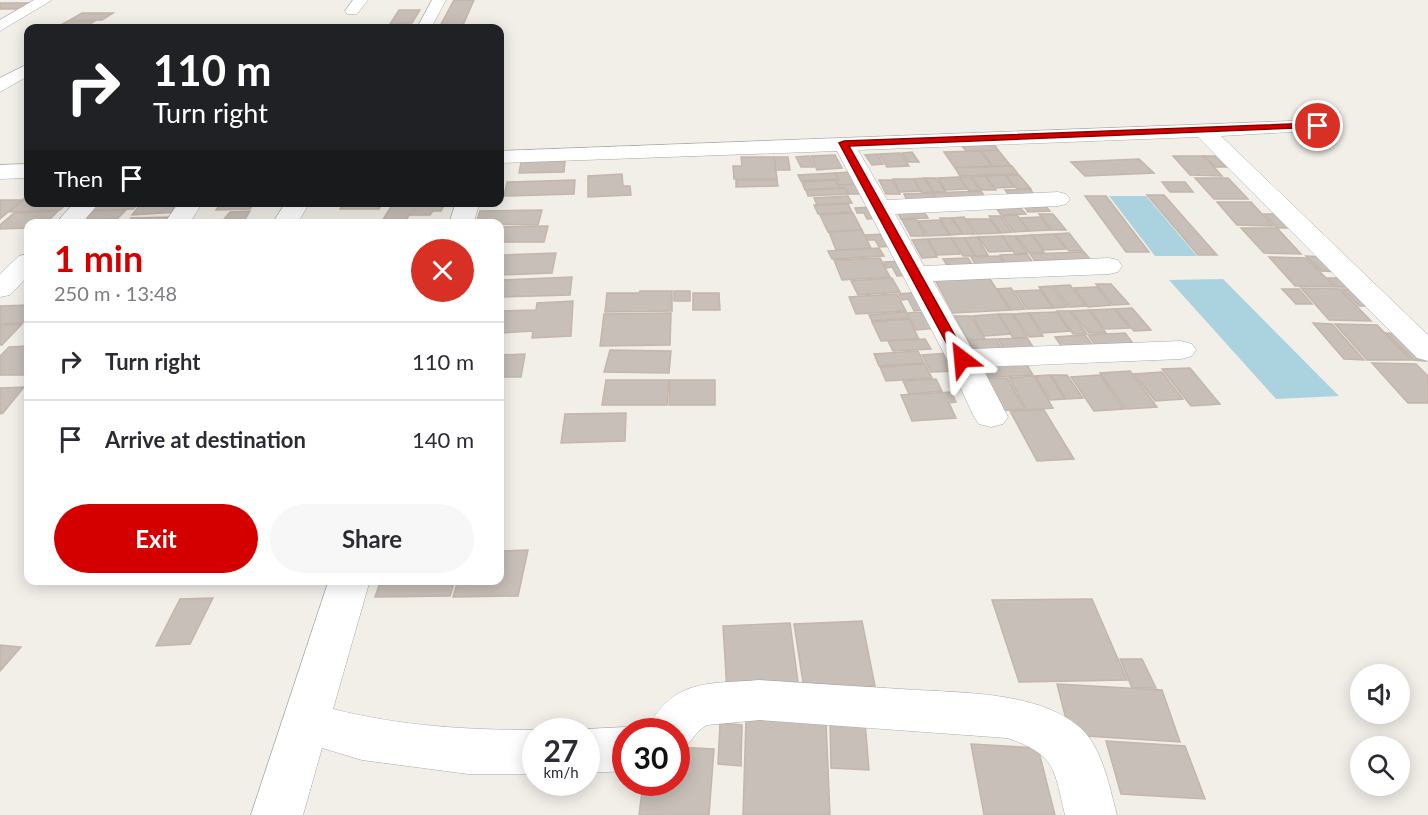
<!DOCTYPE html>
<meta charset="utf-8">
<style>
body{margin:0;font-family:Lato,sans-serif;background:#f7f7f7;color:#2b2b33;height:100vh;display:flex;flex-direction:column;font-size:22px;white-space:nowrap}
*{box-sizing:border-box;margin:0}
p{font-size:20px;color:#7c7c81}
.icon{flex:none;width:33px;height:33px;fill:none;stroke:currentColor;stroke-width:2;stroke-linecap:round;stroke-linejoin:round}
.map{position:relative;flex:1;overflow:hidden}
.panel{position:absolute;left:24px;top:219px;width:480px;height:366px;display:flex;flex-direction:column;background:#fff;border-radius:12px;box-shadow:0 3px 15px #0003}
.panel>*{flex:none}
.top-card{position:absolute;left:24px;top:24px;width:480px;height:183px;border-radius:12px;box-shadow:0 3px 15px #0003;background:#202124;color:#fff;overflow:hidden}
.buttons{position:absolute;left:1350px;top:664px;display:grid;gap:12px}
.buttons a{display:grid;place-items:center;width:60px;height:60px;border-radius:50%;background:#fff;box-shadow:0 3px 15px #0003;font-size:30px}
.speed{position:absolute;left:522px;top:718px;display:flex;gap:12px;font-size:30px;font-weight:700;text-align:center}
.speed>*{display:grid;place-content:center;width:78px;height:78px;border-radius:50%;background:#fff;box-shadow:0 3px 15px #0003;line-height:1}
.speed small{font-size:15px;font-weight:400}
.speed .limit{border:9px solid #d22;background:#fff;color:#111}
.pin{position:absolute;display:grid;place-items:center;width:51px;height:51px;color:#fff;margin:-26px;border:3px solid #fff;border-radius:50%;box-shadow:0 2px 6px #0007}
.me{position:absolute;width:66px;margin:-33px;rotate:331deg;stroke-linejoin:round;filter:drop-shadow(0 0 4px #0008)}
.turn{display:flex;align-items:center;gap:21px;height:126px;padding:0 30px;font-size:27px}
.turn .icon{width:78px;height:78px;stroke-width:2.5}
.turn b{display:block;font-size:42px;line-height:51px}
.then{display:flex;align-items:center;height:57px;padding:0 30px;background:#0003;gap:12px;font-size:22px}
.round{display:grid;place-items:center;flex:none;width:63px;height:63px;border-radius:32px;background:#f7f7f7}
.overview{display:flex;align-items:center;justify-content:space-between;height:102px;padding:0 30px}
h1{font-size:36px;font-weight:700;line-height:45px;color:#d40000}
.primary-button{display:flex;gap:12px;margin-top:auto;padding:12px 30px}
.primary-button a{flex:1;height:69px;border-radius:36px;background:#d40000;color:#fff;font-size:24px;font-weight:700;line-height:69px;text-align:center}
.primary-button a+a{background:#f7f7f7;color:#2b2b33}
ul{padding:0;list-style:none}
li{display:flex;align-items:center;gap:18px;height:78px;padding:0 30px;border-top:2px solid #e1e1e2}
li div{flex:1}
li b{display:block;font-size:22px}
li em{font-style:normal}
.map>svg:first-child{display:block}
.water{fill:#aad3df}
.building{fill:#c7bfb8;stroke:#c4b6ab;stroke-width:1.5}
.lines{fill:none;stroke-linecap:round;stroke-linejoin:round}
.minor-casing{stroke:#a9a9a9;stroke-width:1}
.minor{fill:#fff;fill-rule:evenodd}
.route{fill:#d40000;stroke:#8a0000;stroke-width:1.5}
</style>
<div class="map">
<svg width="1428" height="815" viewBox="0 0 1428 815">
<rect width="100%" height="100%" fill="#f2efe9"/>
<!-- water -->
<g class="water">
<path d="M1109 196H1146L1197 256H1155Z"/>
<path d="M1223 279 1339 396 1276 399 1169 280Z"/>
</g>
<!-- building -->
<g class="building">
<path d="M454 0H474L463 25 440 26Z"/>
<path d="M0 3H29L24 6H29L21 9H0Z"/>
<path d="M399 10H420L412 23 390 24Z"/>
<path d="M82 13H113L102 20H70Z"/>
<path d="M68 21H95L85 27H57Z"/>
<path d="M994 144 998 150 966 151 962 146Z"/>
<path d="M998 150 1011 166H993L981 151Z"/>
<path d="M980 151 992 166 955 168 944 152Z"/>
<path d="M912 152 919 162H908L902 153Z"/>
<path d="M900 153 909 166 887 167 879 154Z"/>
<path d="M877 154 883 164 872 165 865 155Z"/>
<path d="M835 155 842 168 817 170 811 156Z"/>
<path d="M809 156 814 167H801L796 157Z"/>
<path d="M1173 156H1204L1222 176 1190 175Z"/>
<path d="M1204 156H1215L1226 167H1215Z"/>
<path d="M741 157H774L777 179H734L733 166H742Z"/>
<path d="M774 157H788L790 170H776Z"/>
<path d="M1139 159 1154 173 1085 176 1071 162Z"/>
<path d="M565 161 564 172 519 173 521 162Z"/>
<path d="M1012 166 1018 174 960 176 955 168Z"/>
<path d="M851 172 857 184 838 185 835 180H839L835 173Z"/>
<path d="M835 173 838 179 801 181 798 175Z"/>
<path d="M622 174 623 186H630L631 195 588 197V176Z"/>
<path d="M1005 175 1014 187 995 188 986 176Z"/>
<path d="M1006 175H1019L1031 189H1017Z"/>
<path d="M971 176H985L996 190H981Z"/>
<path d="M959 177H970L980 190 969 191Z"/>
<path d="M959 177 967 189 945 190 938 178Z"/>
<path d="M924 178 933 192 922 193 914 179Z"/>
<path d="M925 178H936L946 192H934Z"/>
<path d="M1195 178H1228L1248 199H1214Z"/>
<path d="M893 179H913L920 191 900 192Z"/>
<path d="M575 180 574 194 504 196 507 182Z"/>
<path d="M736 180H777L778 186 736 187Z"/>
<path d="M835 180 839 188 805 190 802 182Z"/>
<path d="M879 180H892L900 194H886Z"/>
<path d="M1162 182H1185L1193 192H1170Z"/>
<path d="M857 184 863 194H849L845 188H840L838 185Z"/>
<path d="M845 188 848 194 808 196 806 190Z"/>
<path d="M1030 189 1036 197 1011 198 1005 190Z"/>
<path d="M981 191 987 200 939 202 933 193Z"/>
<path d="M932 193 937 201 908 203 904 194Z"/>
<path d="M28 195V202H68L60 210 9 212Z"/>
<path d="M1147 195H1164L1217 255H1198Z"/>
<path d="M848 196 852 203 817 205 814 198Z"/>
<path d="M1085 196H1106L1149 252H1126Z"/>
<path d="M0 200H22L0 219Z"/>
<path d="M94 202H140L133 209 86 211Z"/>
<path d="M142 202H186L178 212 132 215Z"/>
<path d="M222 202H255L250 209 216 210Z"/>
<path d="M344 202H383L379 209H340Z"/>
<path d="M394 202H446L441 211H433L430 215H409L406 221H382Z"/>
<path d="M1217 202H1251L1273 226 1237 225Z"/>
<path d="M848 204 852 212 818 214 814 205Z"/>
<path d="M1044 204 1050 211 1028 212 1023 205Z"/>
<path d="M1018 205 1026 214 1001 215 995 206Z"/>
<path d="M873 207 880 218 867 219 864 213H857L855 208Z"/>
<path d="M126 210 117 219 84 220 94 211Z"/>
<path d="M542 210 538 225 476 224 480 211Z"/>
<path d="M923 210 928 218 901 219 897 211Z"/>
<path d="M58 211 45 224H28V228L0 229V225L14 213Z"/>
<path d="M250 211 242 224H220L230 212Z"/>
<path d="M853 213 862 230 828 232 820 215Z"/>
<path d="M1039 214H1053L1066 230H1052Z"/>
<path d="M1264 214H1276L1290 228H1277Z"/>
<path d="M1017 215 1029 231 1014 232 1002 216Z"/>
<path d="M989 216H1000L1012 232 1001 233Z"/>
<path d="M172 217 167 224H127L131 218Z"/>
<path d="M964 217 975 234H963L952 218Z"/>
<path d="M1040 217 1051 230 1030 231 1019 218Z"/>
<path d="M940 218H951L962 234 950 235Z"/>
<path d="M916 219 925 236H911L902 220Z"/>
<path d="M967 219H990L1000 233 977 234Z"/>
<path d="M125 220 122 224H82L84 222Z"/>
<path d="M940 220 949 235 927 236 918 221Z"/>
<path d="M548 226 544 242H500V227Z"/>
<path d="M1241 228H1277L1301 254 1264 253Z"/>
<path d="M862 230 871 248 836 250 829 232Z"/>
<path d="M1069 233 1083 251H1069L1055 234Z"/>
<path d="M886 234 893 246 879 247 875 240H868L866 235Z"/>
<path d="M1054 234 1066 249 1044 250 1032 235Z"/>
<path d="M1031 235 1044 252 1029 253 1016 236Z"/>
<path d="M1002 236H1015L1027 253 1015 254Z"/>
<path d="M1002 236 1012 251 989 252 978 237Z"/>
<path d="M977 237 988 255 976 256 964 238Z"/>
<path d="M951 238 960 254 937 255 928 239Z"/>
<path d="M952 238H964L975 256H963Z"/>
<path d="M927 239 937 257 922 258 912 240Z"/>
<path d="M879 248 884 256 832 259 828 251Z"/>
<path d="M1084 252 1090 259 1035 261 1030 254Z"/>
<path d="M556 253 552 273 500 275V255Z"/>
<path d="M1027 254 1032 261 1005 263 1000 255Z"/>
<path d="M999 256 1005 265 977 267 971 257Z"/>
<path d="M1306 256 1324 257 1339 272 1321 271Z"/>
<path d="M1269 257 1306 258 1335 287 1295 286Z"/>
<path d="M880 258 890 277 842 280 834 260Z"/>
<path d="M968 258 973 266 948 267 943 259Z"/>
<path d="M905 261 913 275 897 276 892 267 886 268 884 262Z"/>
<path d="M988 276 1010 310 953 313 934 278Z"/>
<path d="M572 277 570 295 500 297V280Z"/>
<path d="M892 278 900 292 858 295 851 281Z"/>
<path d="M1328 278H1341L1351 287H1337Z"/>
<path d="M1096 284H1111L1129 304 1113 305Z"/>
<path d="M1070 285 1086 306 1069 307 1053 286Z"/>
<path d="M1051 286 1067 307 1054 308 1039 287Z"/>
<path d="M1097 287 1111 305 1088 307 1074 288Z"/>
<path d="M1011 288 1025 309 1011 310 997 289Z"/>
<path d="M1301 288 1340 289 1371 321 1329 320Z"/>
<path d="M1282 289H1299L1312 304H1296Z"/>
<path d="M1342 289H1353L1369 306H1359Z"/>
<path d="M1040 290 1053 308 1027 309 1015 291Z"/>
<path d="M640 291H672V311L605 312 607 293H639Z"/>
<rect x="674" y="291" width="16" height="10"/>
<path d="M922 292 932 309 914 311 908 299 902 300 899 294Z"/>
<path d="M693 293H719L720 310H693Z"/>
<path d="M897 294 906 311 856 314 849 297Z"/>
<path d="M573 301 571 336 532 338 533 331 500 333V311L536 310 537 303Z"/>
<path d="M28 305V317L22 323 0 324V306Z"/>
<path d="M1132 308 1151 330 1134 331 1115 309Z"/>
<path d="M1114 309 1130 328 1105 329 1090 310Z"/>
<path d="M1089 310 1106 333H1089L1071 311Z"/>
<path d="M1057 311H1070L1087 334H1073Z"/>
<path d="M905 312 908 318 872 321 869 315Z"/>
<path d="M928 312 938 328 916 330 907 313Z"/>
<path d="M1056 312 1070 331 1043 333 1029 313Z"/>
<path d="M671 313 670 345 600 346 604 314Z"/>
<path d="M1028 313 1043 336 1029 337 1013 314Z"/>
<path d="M998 314 1011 334 984 336 973 316Z"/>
<path d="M999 314H1012L1027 337 1013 338Z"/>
<path d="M954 316H971L985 339 968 340Z"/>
<path d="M909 319 919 339 881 341 872 322Z"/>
<path d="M1313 323 1332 324 1364 360 1344 359Z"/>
<path d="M22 324 2 345H0V325Z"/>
<path d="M1335 324 1377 325 1411 360H1367Z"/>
<path d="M1125 333 1136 347 1098 349 1088 335Z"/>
<path d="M1386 333 1400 334 1426 361 1413 360Z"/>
<path d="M1085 335 1095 348 1064 350 1055 337Z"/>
<path d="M1027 338 1036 351 1006 353 998 339Z"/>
<path d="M925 339 931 349 893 351 888 341Z"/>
<path d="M996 339 1004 353 975 354 968 340Z"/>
<path d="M28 346V372L26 375H0V356L9 347Z"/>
<path d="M610 350 671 351 669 373 604 372Z"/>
<path d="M918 351 924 363 879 366 874 354Z"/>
<path d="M949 353 959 371 931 372 922 355Z"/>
<path d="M525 354 521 377H500V355Z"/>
<path d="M1024 360 1033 375 976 378 968 363Z"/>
<path d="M1372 363 1416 364 1428 376V403H1408Z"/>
<path d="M925 364 932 378 886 381 880 367Z"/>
<path d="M1190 368 1220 404 1191 406 1162 369Z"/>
<path d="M1130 371 1157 407 1126 409 1100 373Z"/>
<path d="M1162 372 1183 399 1155 401 1134 374Z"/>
<path d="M1050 375 1065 399 1050 400 1035 376Z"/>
<path d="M1051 375H1067L1083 398 1066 399Z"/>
<path d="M1100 375 1124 409 1094 411 1071 377Z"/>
<path d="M1034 376 1053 408 1027 410 1009 378Z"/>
<path d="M1007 378 1025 409 995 411 978 379Z"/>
<path d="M936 379 942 391 909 394 903 381Z"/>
<path d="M606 380H669L667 405H602Z"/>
<path d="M670 380H715V405H669Z"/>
<path d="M24 387 3 413 0 414V388Z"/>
<path d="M951 392 956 402 949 403 956 418 912 421 901 395Z"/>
<path d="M1044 410 1074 459 1037 461 1010 411Z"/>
<path d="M626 413 625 441 561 443 565 414Z"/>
<path d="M528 550 518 596 453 597 458 580H500V551Z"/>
<path d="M381 580H455L450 596 375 597Z"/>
<path d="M213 598 190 644 156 646 180 599Z"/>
<path d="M1092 599 1127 680 1019 682 992 600Z"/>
<path d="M862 621 875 686 804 689 794 624Z"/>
<path d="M790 623 799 689 727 691 723 626Z"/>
<path d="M0 645 21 647 0 671Z"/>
<path d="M1120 659H1142L1156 688H1132Z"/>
<path d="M1057 684 1162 690 1180 742 1070 735Z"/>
<path d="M746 719 826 723 830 815H743Z"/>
<path d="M830 721 865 722 869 770 831 768Z"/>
<path d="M720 723 742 725 741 766 718 764Z"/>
<path d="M1106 741 1185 746 1205 799 1121 794Z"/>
<path d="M971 744 1038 748 1055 815H984Z"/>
<path d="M676 747 714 749 709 815H639L643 783H676Z"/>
</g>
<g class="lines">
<defs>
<g id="minor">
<path d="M34 0H52L0 31V20Z"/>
<path d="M353 0H368L357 14H347L345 11Z"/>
<path d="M432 0H446L431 28H417Z"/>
<path d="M28 64V76L0 92V78Z"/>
<path d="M1318 120 1325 122 1328 126 1325 130 1221 136 1428 335V361L1417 358 1198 137 858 150 887 200 1058 192 1066 194 1070 199 1066 204 1058 206 895 214 924 266 1109 258 1118 260 1122 266 1118 272 1109 274 933 281 972 349 1181 341 1192 344 1196 350 1192 356 1181 359 982 367 1008 417 1003 424 991 427 979 424 974 417 947 359 837 151 500 163V151Z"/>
<path d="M28 164V178L0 179V165Z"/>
<path d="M75 202H100L81 224H55Z"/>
<path d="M179 202H203L189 224H164Z"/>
<path d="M286 202H310L297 224H272Z"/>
<path d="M456 202H480L473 224H449Z"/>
<path d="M28 254V276L10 295 0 297V274L19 256Z"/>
<path d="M329 580H370L333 709C399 726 468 730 536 730L542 732H536V774H468L362 760 322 748 303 815H251Z"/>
<path d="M760 680C807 683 854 686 901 689 954 693 1033 690 1077 725 1102 744 1109 786 1117 815H1065C1054 769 1056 754 1007 738L760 720 707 725C693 732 693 745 676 751V732H646C671 678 709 684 760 680Z"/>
<path d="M626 727 639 732H626V771L586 773V732H578L586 729Z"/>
</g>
</defs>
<!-- minor casing -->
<use href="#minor" class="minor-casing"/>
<!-- minor -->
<use href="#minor" class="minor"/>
</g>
<!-- route -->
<path class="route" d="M1318 123 1322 126 1321 127 849 146 968 359 962 363 955 359 839 143 844 141Z"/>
</svg>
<div class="buttons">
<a><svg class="icon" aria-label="sound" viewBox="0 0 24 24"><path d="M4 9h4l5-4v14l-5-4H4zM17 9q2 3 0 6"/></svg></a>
<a><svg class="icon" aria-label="search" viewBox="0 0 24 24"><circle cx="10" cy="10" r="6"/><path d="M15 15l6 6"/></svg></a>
</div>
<div class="speed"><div>27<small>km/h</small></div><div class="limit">30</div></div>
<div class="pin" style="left:1318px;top:126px;background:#d93025"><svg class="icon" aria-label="arrive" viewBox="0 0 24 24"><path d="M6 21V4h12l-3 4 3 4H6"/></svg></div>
<svg class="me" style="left:962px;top:359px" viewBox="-20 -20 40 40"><path d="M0-17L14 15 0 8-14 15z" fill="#d40000" stroke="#fff" stroke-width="4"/></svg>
<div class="top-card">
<div class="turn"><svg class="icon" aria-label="right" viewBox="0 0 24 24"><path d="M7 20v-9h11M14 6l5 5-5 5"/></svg><div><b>110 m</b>Turn right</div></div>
<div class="then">Then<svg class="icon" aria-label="arrive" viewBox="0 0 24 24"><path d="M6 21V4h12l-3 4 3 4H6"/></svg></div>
</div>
<section class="panel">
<div class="overview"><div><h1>1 min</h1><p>250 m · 13:48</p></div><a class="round" style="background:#d93025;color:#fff"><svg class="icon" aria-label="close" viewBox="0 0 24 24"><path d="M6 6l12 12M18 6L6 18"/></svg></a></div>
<ul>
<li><svg class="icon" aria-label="right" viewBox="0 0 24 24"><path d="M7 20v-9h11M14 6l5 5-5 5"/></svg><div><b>Turn right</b></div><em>110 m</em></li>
<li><svg class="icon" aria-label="arrive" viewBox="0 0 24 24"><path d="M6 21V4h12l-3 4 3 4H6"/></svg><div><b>Arrive at destination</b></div><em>140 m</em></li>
</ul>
<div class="primary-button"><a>Exit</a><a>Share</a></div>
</section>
</div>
